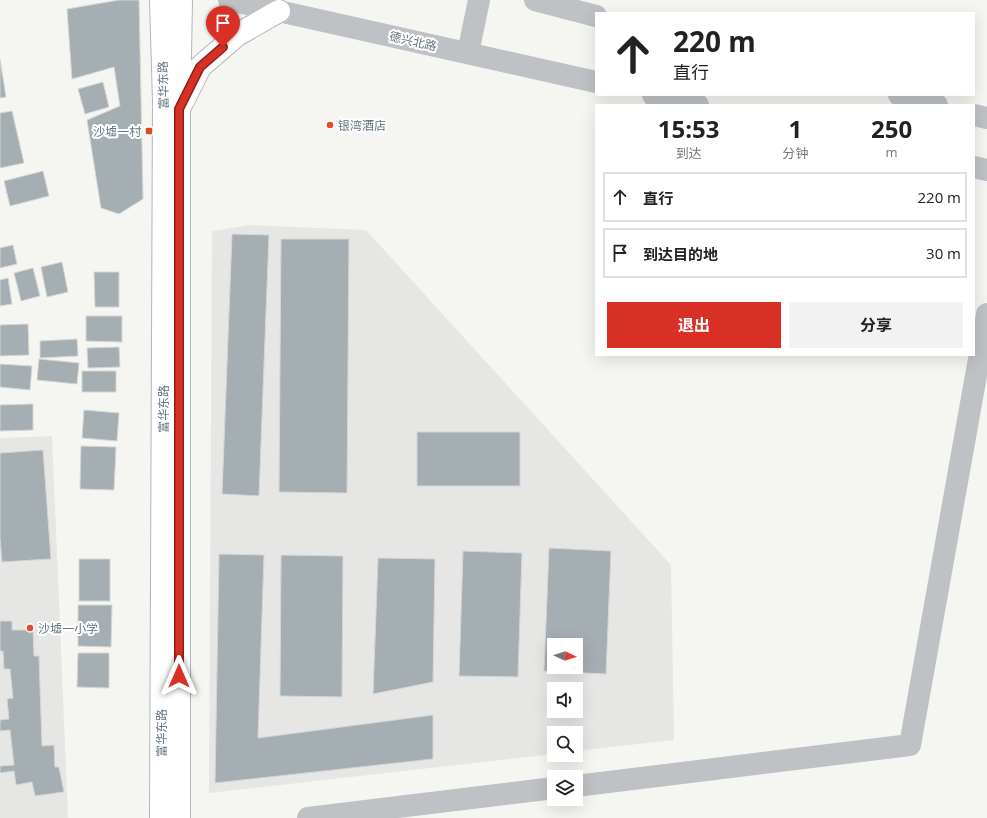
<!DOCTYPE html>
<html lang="zh">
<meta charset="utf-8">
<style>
body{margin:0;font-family:"Open Sans","Noto Sans SC",sans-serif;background:#f2f2f2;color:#222;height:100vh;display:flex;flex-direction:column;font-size:15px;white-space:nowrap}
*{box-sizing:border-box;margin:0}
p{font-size:13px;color:#767676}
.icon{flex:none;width:22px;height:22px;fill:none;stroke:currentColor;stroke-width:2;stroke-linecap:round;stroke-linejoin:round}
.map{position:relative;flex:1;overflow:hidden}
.details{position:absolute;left:595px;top:104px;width:380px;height:252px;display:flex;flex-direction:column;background:#fff;border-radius:0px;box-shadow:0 4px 16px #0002}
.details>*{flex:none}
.top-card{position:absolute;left:595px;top:12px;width:380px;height:84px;border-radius:0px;box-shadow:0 4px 16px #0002;background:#fff;color:#222;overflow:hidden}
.needle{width:26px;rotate:93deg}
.fabs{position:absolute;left:547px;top:638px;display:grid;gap:8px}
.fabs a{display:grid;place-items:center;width:36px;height:36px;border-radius:0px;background:#fff;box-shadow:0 4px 16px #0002;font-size:20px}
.pin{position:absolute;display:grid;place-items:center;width:34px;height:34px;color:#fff;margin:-41px -17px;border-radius:50% 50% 50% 0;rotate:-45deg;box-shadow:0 0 4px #0007}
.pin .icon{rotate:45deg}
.me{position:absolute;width:44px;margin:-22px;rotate:0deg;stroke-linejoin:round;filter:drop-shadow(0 0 3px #0008)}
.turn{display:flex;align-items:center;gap:14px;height:84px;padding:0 12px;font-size:18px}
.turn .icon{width:52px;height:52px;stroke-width:2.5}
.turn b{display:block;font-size:28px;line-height:34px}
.eta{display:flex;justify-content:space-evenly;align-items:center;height:68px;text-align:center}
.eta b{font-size:24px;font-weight:700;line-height:28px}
.action{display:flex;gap:8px;margin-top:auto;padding:8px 12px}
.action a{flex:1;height:46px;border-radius:0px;background:#d93025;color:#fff;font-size:16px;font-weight:700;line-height:46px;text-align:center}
.action a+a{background:#f2f2f2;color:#222}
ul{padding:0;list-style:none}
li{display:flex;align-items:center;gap:12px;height:50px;margin:0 8px 6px;padding:0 4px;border:2px solid #e0e0e0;border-radius:0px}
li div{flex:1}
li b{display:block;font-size:15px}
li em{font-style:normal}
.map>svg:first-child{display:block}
.built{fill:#e6e7e5;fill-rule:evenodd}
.building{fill:#a5aeb3;stroke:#d7d6d4;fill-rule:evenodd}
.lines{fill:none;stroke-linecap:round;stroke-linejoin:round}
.major-casing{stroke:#b1b6b9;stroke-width:24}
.minor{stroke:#bec2c5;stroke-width:22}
.major{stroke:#fff;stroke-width:22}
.route-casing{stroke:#8d1f18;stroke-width:10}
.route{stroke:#d93025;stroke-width:7}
.poi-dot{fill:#e24b25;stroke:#fff;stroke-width:1.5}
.labels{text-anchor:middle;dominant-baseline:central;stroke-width:4;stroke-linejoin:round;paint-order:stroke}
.street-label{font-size:12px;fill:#647682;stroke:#fff}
.poi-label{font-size:12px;fill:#647682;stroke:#fff;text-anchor:start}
</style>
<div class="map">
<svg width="987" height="818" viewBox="0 0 987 818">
<rect width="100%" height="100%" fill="#f5f5f1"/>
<!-- built -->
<g class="built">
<path d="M250 225 366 230 671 565 674 740 576 751V733H554V754L209 793 212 231ZM554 645H576V667H554ZM554 689H576V711H554Z"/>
<path d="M52 436 68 818H0V438Z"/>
</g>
<!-- building -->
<g class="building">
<path d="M119 0H139L143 199 119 214 101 208 87 120 120 106 114 67 72 79 67 9Z"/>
<path d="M0 59 6 97 0 98Z"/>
<path d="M103 82 109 107 85 114 78 89Z"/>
<path d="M12 111 24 163 0 168V113Z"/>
<path d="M43 171 49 196 10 206 4 181Z"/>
<path d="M232 234 269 235 259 496 222 494Z"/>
<path d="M281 239H349L347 493 279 492Z"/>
<path d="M13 245 17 264 0 268V248Z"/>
<path d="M62 262 68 292 47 297 41 267Z"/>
<path d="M33 268 40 296 21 301 14 273Z"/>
<path d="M94 272H119V307H95Z"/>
<path d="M8 278 12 304 0 306V280Z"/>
<path d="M86 316H122V342L86 341Z"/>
<path d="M28 324 29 355 0 356V325Z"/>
<path d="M77 339 78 356 40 358V341Z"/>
<path d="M119 347 120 367 88 368 87 348Z"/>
<path d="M39 359 79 363 77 384 37 380Z"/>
<path d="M0 364 32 366 30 390 0 387Z"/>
<rect x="82" y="371" width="34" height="21"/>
<path d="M33 404V430L0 431V405Z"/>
<path d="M84 410 119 413 117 441 82 438Z"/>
<rect x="417" y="432" width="103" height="54"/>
<path d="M81 446 116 447 114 490 80 489Z"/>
<path d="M43 450 51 559 2 562 0 538V453Z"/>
<path d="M549 548 611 551 606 674 544 671ZM554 645H576V667H554Z"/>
<path d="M463 551 522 553 518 677 459 676Z"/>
<path d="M219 554 264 555 258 738 433 715V759L215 783Z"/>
<path d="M281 555 343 556 342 697 280 696Z"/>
<path d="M378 558 435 559 433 682 373 694Z"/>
<rect x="79" y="559" width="31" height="42"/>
<path d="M78 605H112L111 647 78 646Z"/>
<path d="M0 621H12V630H33L34 656H39L42 746 54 745 55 767H59L64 792 35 796 32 782 16 785 14 771 0 773V766L14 765 10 730 0 731V720L9 719 7 699 13 698 10 669H4L3 651H0Z"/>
<path d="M78 653H109V688L77 687Z"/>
</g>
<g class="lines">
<defs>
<g id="major">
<path d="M182 103 200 67 237 35 279 11"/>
<path d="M161 818 164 101 161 0"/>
<path d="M179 818V109L181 0"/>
</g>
</defs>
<!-- major casing -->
<use href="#major" class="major-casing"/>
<!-- minor -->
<g class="minor">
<path d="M229 0 596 82"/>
<path d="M535 0 596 16"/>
<path d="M468 53 479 0"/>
<path d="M653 95 698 105"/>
<path d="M899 95 937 105"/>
<path d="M974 115 987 118"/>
<path d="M974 167 987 170"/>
<path d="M576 786 910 745 987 314"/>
<path d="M308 818 554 788"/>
</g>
<!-- major -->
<use href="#major" class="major"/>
</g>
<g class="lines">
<defs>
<path id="route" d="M179 676V109L200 67 223 47"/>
</defs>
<!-- route casing -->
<use href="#route" class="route-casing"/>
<!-- route -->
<use href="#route" class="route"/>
</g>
<!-- markers -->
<g class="poi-dot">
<circle cx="330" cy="125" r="4"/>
<rect x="145" y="127" width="8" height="8" rx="2"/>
<circle cx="30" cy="628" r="4"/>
</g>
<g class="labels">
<!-- street labels -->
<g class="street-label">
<text transform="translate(413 41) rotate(13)">德兴北路</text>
<text transform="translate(163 85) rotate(-91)">富华东路</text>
<text transform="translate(163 409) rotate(-90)">富华东路</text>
<text transform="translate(161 733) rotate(-90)">富华东路</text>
</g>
<!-- poi labels -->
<g class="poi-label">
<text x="338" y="125">银湾酒店</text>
<text x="141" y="131" text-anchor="end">沙墟一村</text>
<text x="38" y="628">沙墟一小学</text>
</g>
</g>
</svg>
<div class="fabs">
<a><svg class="needle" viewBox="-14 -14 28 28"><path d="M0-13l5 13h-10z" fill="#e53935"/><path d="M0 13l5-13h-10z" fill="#767676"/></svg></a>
<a><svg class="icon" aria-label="sound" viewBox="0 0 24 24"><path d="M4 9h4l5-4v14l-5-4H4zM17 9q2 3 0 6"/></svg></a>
<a><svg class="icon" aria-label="search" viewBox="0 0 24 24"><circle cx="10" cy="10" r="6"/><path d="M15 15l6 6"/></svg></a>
<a><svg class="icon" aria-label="layers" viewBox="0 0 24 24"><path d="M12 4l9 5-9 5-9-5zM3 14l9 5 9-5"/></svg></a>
</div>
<div class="pin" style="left:223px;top:47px;background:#d93025"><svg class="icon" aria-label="arrive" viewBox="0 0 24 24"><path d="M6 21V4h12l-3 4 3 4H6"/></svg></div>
<svg class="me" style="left:179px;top:676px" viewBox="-20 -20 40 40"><path d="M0-17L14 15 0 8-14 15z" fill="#d93025" stroke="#fff" stroke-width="4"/></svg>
<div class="top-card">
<div class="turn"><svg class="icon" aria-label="ahead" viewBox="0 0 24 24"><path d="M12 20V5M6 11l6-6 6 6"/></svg><div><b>220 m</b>直行</div></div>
</div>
<section class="details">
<div class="eta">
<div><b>15:53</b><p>到达</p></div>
<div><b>1</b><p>分钟</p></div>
<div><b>250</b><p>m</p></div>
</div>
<ul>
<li><svg class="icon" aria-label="ahead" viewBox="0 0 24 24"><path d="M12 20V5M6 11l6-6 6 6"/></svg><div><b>直行</b></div><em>220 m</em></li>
<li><svg class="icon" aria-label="arrive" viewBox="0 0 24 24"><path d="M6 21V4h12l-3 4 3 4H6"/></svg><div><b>到达目的地</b></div><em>30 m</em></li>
</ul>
<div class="action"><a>退出</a><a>分享</a></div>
</section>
</div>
